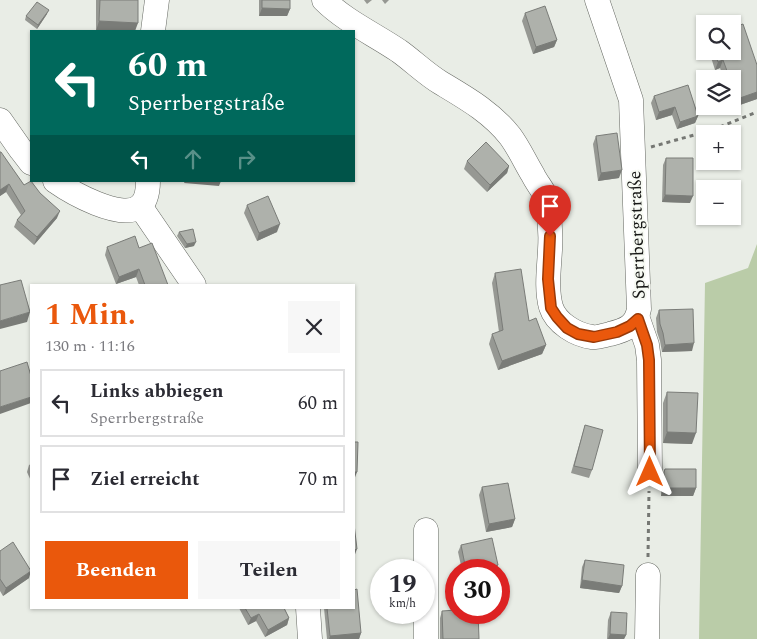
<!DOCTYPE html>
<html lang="de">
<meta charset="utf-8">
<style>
body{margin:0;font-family:Spectral,serif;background:#f7f7f7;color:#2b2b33;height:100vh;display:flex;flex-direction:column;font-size:19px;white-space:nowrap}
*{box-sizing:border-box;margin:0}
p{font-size:16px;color:#7c7c81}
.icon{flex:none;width:28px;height:28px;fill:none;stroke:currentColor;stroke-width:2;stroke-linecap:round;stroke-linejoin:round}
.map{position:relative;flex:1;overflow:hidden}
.side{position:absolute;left:30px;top:284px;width:325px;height:325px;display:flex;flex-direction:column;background:#fff;border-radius:0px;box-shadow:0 1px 4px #0004}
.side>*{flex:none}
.guide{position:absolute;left:30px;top:30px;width:325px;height:152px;border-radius:0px;box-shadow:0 1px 4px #0004;background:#00695c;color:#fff;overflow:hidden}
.controls{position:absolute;left:696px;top:15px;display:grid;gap:10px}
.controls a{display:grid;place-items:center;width:45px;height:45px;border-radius:0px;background:#fff;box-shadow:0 1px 4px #0004;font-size:25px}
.speed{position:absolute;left:370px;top:559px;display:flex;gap:10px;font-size:25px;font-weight:700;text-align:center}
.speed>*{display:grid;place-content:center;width:65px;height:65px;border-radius:50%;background:#fff;box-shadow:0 1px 4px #0004;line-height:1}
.speed small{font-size:12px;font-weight:400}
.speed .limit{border:8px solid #d22;background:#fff;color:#111}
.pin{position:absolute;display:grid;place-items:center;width:42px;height:42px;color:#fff;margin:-51px -21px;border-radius:50% 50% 50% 0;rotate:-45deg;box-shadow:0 0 5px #0007}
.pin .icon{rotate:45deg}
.me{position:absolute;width:55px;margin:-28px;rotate:0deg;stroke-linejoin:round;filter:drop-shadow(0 0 4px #0008)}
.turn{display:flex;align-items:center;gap:18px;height:105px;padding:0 15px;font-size:22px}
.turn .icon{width:65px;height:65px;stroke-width:2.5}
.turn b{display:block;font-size:35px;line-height:42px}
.lanes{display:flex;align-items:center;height:48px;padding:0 15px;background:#0003;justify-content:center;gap:25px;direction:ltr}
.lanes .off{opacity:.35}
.round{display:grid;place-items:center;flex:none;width:52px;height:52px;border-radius:0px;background:#f7f7f7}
.headline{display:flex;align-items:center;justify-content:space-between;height:85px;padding:0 15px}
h1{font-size:30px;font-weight:700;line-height:38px;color:#ea580c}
.action{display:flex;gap:10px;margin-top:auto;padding:10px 15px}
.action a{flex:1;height:58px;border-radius:0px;background:#ea580c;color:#fff;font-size:20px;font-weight:700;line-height:58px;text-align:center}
.action a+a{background:#f7f7f7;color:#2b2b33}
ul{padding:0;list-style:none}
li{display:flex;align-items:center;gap:15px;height:68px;margin:0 10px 8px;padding:0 5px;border:2px solid #e1e1e2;border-radius:0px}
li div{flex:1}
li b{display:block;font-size:19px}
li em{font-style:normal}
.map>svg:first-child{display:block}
.green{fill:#bacca8}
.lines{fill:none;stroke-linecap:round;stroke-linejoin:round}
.minor-casing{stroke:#656862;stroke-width:25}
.path{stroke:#757773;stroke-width:3;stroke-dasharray:4 4;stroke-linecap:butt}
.minor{stroke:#fff;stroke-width:24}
.wall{fill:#969893}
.shaded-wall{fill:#7a7c78}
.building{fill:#aeb1ab;stroke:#7a7c78}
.route-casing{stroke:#983908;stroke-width:12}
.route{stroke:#ea580c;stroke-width:9}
.labels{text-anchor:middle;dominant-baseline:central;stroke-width:4;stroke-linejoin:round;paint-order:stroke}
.street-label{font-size:18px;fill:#161715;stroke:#f7faf3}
</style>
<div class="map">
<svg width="757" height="639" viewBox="0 0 757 639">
<rect width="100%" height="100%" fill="#e9ede6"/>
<!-- green -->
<path class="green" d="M757 244V639H699L705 283 748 268Z"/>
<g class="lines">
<defs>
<g id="minor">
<path d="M324 0C345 21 374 34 399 51 413 61 426 74 441 83 466 98 491 112 510 136 519 148 525 162 533 175 537 184 545 191 547 201 550 217 551 234 550 250 549 269 546 289 551 307 556 323 576 335 592 337 598 338 604 335 610 334 626 330 636 326 639 309L631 100 597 0"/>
<path d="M153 31 157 0"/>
<path d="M0 120 21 150 31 163"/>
<path d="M55 181C72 193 120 220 139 207 147 201 148 190 148 181"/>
<path d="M140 206 194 285"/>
<path d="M638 319 647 345 649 360 650 472"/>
<path d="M426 530V639"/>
<path d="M308 608 310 639"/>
<path d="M647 639 648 575"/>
</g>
</defs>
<!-- minor casing -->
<use href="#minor" class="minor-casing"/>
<!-- path -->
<g class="path">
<path d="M651 147 712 130 757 112"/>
<path d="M648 557 649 491"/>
</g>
<!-- minor -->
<use href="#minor" class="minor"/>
</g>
<!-- wall -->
<g class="wall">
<path d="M96 0H138L135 31H96Z"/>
<path d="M259 0H290V9L287 16H259Z"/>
<path d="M364 0H372L367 4Z"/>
<path d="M382 0H389L385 4Z"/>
<path d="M525 13 557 40 554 47 533 54 522 21Z"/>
<path d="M47 14 37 29 25 20 26 16Z"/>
<path d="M709 51H732L757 65V99L734 107 732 103V79H724L720 68 715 70Z"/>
<path d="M654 96 698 116 695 123 677 129 672 115 656 120 651 103Z"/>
<path d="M596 136 619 178 598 181 593 144Z"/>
<path d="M0 152 24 185 57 218 34 245 14 227 17 220 21 215 6 192 0 196Z"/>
<path d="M666 158 690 203 662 202 663 165Z"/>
<path d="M467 161 509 166 507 173 487 192 464 169Z"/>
<path d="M247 205 277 232 257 241 244 213Z"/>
<path d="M179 232 194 246 185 248 177 236Z"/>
<path d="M107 247 139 248 168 285H139L136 277 116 284 105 255Z"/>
<path d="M495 273 546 345 542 354 498 370 489 344 492 334 499 332 492 283Z"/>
<path d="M659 310 692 351 662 352 660 341 657 332 656 318Z"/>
<path d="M667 392 692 444 663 443V403Z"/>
<path d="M585 425 592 470 589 478 571 473Z"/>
<path d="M31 464V481L27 472 29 465Z"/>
<path d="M665 469 696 488 693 496H661V480Z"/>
<path d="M482 487 515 519 512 527 486 532 479 495Z"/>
<path d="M461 545 496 570H462L458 552Z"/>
<path d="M0 551 29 578 3 596 0 591Z"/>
<path d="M585 560 622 586 619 593 580 588 582 567Z"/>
<path d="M239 608H284L289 618 287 625 265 637 256 621 248 625Z"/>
<path d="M324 608H354L361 633 359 639H327Z"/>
<path d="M442 611 479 639H440V618Z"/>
<path d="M611 612 626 635 624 639H607L608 620Z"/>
</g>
<!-- shaded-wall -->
<g class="shaded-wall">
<path d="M262 8 290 9 287 16H259Z"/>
<path d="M49 10 47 14 37 29 38 25Z"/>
<path d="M99 21 138 23 135 31H96Z"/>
<path d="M557 40 554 47 533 54 536 47Z"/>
<path d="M723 60 720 68 715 70 718 62Z"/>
<path d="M757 92V99L734 107 737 99Z"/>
<path d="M675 107 672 115 656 120 659 112Z"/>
<path d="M698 116 695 123 677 129 680 122Z"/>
<path d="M509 166 507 173 487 192 490 185Z"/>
<path d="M622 170 619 178 598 181 601 173Z"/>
<path d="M185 181H221L219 186 184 183Z"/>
<path d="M9 184 6 192 0 196V190Z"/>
<path d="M665 195 693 196 690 203 662 202Z"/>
<path d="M60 211 57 218 34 245 37 237Z"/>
<path d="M280 224 277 232 257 241 259 233Z"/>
<path d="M196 242 194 246 185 248 187 244Z"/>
<path d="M139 269 136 277 116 284 119 277Z"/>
<path d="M30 312 27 322 0 329V321Z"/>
<path d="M694 343 692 351 662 352 665 345Z"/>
<path d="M546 345 542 354 498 370 502 361Z"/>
<path d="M31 397V403L0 414V407Z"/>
<path d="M667 432 696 433 692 444 663 443Z"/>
<path d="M354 472H357L354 480Z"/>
<path d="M664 488H696L693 496H661Z"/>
<path d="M515 519 512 527 486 532 489 524Z"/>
<path d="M357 549 354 557V550Z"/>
<path d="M498 565 496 570H474Z"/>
<path d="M31 571 29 578 3 596 6 588Z"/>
<path d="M582 580 622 586 619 593 580 588Z"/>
<path d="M259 614 256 621 248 625 251 618Z"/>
<path d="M289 618 287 625 265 637 268 630Z"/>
<path d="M361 633 359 639H329L330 636Z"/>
<path d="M610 634 626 635 624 639H608Z"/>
</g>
<!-- building -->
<g class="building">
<path d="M100 0H138V23L99 21Z"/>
<path d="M262 0H290V9L262 8Z"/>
<path d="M37 2 49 10 38 25 26 16Z"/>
<path d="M545 6 557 40 536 47 525 13Z"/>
<path d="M743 24 757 65V92L737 99 732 87V79H730L723 60 718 62 714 51H732V28Z"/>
<path d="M688 85 698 116 680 122 675 107 659 112 654 96Z"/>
<path d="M617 133 622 170 601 173 596 136Z"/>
<path d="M486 142 509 166 490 185 467 161Z"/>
<path d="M0 152H1L24 185 31 181 40 193 60 211 37 237 17 220 25 211 9 184 0 190Z"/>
<path d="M666 158H693V196L665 195Z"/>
<path d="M268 196 280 224 259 233 247 205Z"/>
<path d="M193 229 196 242 187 244 179 232Z"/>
<path d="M135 236 139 248 152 243 168 285H145L139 269 119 277 107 247Z"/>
<path d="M521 269 529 321 536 318 546 345 502 361 492 334 503 330 495 273Z"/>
<path d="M21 280 30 312 0 321V285Z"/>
<path d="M693 309 694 343 665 345 663 333 660 324 659 310Z"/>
<path d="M27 362 31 376V397L0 407V371Z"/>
<path d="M667 392 698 393 696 433 667 432Z"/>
<path d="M585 425 603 430 592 470 574 466Z"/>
<path d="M354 442H358L357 472H354Z"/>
<path d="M665 469H696V488H664V472Z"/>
<path d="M508 483 515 519 489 524 482 487Z"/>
<path d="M354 524 357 549 354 550Z"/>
<path d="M492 538 498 565 474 570H466L461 545Z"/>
<path d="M13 542 31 571 6 588 0 579V551Z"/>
<path d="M585 560 624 565 622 586 582 580Z"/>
<path d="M357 589 361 633 330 636 327 608H354V590Z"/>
<path d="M245 608H284L289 618 268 630 259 614 251 618Z"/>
<path d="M456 610V612H478L479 639H443L442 611Z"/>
<path d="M611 612 627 613 626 635 610 634Z"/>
</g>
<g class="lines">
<defs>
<path id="route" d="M550 236 548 279 551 308 557 317 567 328 578 334 594 337 617 332 630 326 638 319 647 345 649 360 650 472"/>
</defs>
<!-- route casing -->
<use href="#route" class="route-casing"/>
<!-- route -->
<use href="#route" class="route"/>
</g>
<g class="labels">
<!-- street labels -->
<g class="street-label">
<text transform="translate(637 235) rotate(-92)">Sperrbergstraße</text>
</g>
</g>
</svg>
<div class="controls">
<a><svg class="icon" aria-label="search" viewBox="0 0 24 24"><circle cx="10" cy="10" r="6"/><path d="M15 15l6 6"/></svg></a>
<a><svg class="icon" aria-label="layers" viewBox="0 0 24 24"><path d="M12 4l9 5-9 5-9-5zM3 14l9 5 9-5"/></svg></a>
<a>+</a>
<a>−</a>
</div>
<div class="speed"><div>19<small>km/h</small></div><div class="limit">30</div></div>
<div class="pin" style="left:550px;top:236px;background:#d93025"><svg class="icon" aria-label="arrive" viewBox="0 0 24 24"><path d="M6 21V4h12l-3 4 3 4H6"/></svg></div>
<svg class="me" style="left:650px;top:472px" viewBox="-20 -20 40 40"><path d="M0-17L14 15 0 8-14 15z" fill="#ea580c" stroke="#fff" stroke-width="4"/></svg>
<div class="guide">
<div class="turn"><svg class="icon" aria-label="left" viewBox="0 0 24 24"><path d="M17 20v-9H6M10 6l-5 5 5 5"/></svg><div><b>60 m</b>Sperrbergstraße</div></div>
<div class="lanes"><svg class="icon" aria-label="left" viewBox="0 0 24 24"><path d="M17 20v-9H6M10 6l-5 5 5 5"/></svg><svg class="icon off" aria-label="ahead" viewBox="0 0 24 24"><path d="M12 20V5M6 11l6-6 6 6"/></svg><svg class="icon off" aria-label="right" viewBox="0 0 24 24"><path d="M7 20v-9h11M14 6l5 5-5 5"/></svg></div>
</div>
<section class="side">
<div class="headline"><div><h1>1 Min.</h1><p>130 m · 11:16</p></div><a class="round"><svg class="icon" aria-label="close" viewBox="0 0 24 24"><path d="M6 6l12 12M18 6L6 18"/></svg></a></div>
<ul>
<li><svg class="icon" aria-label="left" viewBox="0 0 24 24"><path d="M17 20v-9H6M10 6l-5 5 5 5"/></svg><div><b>Links abbiegen</b><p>Sperrbergstraße</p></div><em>60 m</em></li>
<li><svg class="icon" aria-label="arrive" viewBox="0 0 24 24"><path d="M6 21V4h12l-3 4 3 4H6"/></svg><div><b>Ziel erreicht</b></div><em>70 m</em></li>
</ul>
<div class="action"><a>Beenden</a><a>Teilen</a></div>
</section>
</div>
